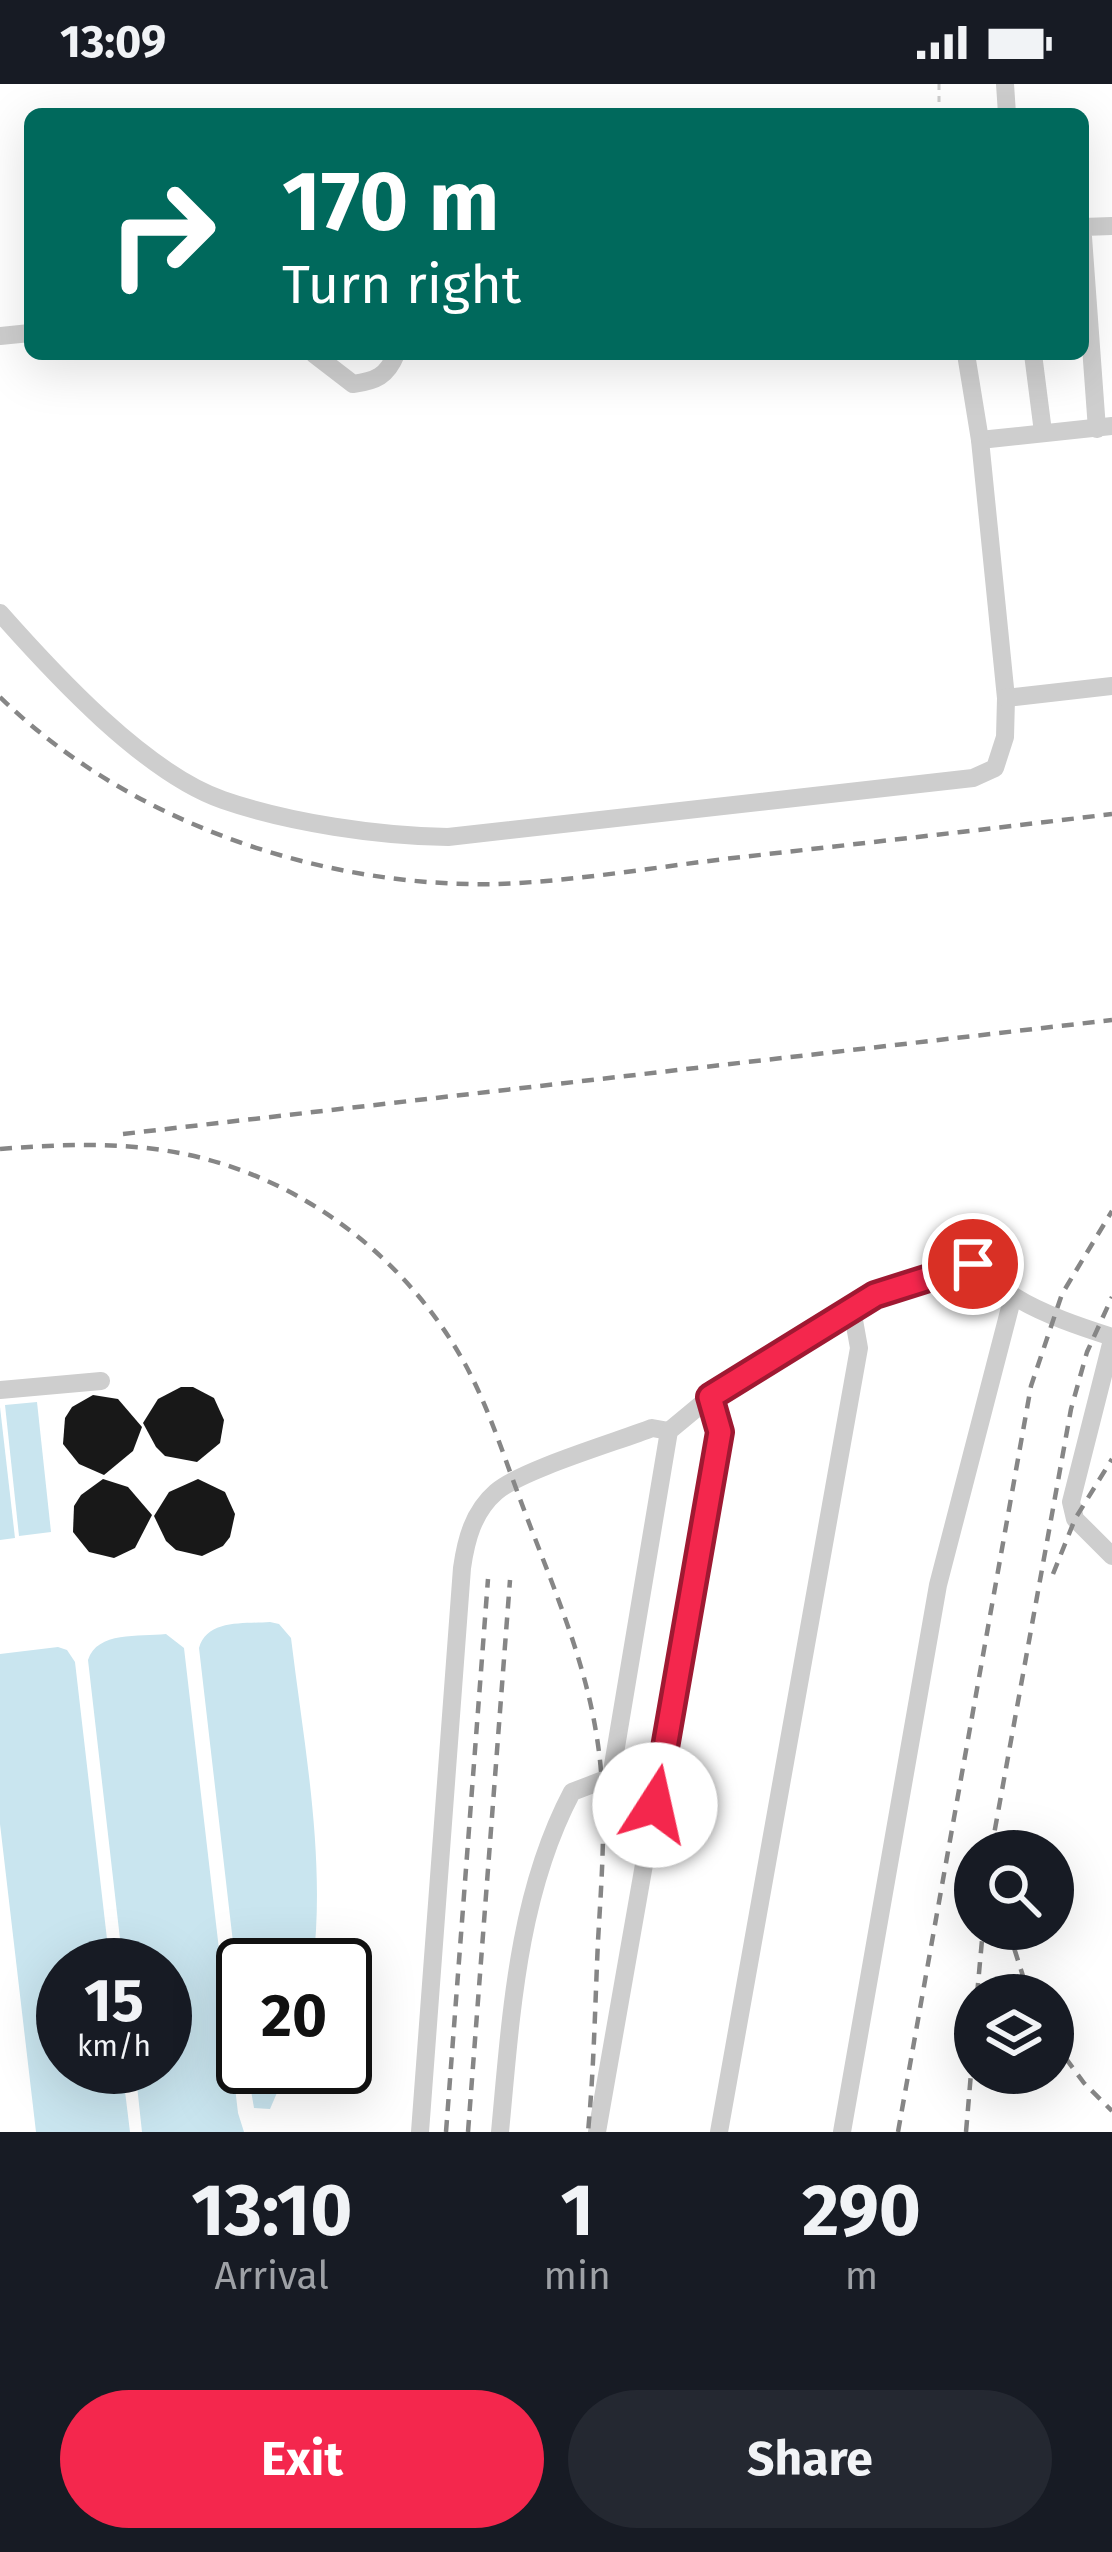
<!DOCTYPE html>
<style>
body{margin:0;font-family:"Fira Sans",sans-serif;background:#242831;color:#f1f3f6;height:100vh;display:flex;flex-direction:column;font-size:45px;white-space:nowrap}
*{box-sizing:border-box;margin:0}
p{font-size:39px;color:#9ea1a6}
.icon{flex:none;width:66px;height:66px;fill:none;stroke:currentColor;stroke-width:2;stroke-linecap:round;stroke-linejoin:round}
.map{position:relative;height:2048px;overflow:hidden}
.side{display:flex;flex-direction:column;background:#171b24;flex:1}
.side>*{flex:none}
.banner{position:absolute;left:24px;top:24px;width:1065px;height:252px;border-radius:18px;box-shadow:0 12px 48px #0002;background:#00695c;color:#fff;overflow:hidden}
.buttons{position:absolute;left:954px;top:1746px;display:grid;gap:24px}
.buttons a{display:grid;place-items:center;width:120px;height:120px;border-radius:50%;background:#171b24;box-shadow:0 12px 48px #0002;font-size:60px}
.speed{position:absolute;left:36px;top:1854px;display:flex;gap:24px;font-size:60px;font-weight:700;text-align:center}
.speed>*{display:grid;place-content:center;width:156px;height:156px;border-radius:50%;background:#171b24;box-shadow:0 12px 48px #0002;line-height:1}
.speed small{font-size:30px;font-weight:400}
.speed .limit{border:6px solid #111;border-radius:18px;background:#fff;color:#111}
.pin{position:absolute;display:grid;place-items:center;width:102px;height:102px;color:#fff;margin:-51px;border:6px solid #fff;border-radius:50%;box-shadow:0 3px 12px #0007}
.me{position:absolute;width:132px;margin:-66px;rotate:10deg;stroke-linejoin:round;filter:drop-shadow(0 0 9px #0008)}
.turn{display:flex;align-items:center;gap:42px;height:252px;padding:0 60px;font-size:54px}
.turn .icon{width:156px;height:156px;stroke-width:2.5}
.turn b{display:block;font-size:84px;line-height:102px}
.eta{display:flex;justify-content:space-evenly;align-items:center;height:204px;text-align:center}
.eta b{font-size:72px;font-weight:700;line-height:84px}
.action{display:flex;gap:24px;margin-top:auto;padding:24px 60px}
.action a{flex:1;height:138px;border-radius:72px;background:#f4274d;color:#fff;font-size:48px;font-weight:700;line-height:138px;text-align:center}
.action a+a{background:#242831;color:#f1f3f6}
.status{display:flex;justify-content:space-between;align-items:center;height:84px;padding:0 60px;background:#171b24;direction:ltr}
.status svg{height:33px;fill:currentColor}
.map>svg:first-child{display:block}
.water{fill:#c9e5ef}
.building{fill:#181818}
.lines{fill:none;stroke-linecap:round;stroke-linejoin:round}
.path{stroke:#cecece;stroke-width:3;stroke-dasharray:6 6;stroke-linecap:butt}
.minor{stroke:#cecece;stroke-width:18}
.rail{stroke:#868686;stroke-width:4.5;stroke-dasharray:12 9;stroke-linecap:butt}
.route-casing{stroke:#9f1932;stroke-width:30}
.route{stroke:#f4274d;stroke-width:21}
</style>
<div class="status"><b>13:09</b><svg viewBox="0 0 49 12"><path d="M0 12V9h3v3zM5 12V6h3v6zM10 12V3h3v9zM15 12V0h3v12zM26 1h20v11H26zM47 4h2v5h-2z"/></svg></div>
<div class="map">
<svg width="1112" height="2048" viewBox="0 0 1112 2048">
<rect width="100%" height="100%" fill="#fff"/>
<!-- water -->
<g class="water">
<path d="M37 1318 51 1448 19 1452 5 1321Z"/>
<path d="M0 1323 15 1454 0 1456Z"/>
<path d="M270 1538 279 1540 291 1554C304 1662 326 1772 313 1881H243V1945L199 1564C207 1535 245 1540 270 1538Z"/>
<path d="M166 1550 184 1564 238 2029 244 2048H142L135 1983H165V1881H123L88 1576C97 1547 139 1553 166 1550Z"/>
<path d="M58 1563 67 1566 75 1578 110 1881H63V1983H122L130 2048H36L0 1740V1570Z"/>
<path d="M247 1983H288L270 2025 254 2024Z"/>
</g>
<!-- building -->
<g class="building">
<path d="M181 1303H193L214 1314 224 1336 220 1359 197 1378 165 1372 156 1363 143 1339 158 1315Z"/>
<path d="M93 1311 118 1315 142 1343 133 1367 104 1391 79 1380 63 1360 65 1334 72 1323Z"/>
<path d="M103 1395 128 1403 152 1431 135 1464 114 1474 89 1468 73 1448 74 1422 81 1411Z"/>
<path d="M198 1395 225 1408 235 1430 230 1453 223 1462 202 1472 176 1466 166 1457 154 1432 169 1408Z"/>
</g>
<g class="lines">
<!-- path -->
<path class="path" d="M939 0V30"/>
<!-- minor -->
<g class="minor">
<path d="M1005 0 1007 30"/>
<path d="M1083 143 1112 142"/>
<path d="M1083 153 1097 345"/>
<path d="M0 252 30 249"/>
<path d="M314 270 353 300C376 297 387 292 396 270"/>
<path d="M1033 270 1043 348"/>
<path d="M980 356 1112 342"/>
<path d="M0 529C54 590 145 689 223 716 289 739 379 752 448 753L973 694 995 684 1005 653 1006 614 980 356 966 270"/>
<path d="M1006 614 1112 602"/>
<path d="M1112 1256 1071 1418 1075 1435 1112 1472"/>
<path d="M0 1306 101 1297"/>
<path d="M420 2048 462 1484C466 1456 473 1428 496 1408 521 1386 616 1358 652 1344L669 1347"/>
<path d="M500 2048C511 1933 517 1812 572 1708L611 1693 669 1347 710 1313 875 1211 960 1181C987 1179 994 1200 1015 1213 1042 1230 1081 1243 1112 1253"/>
<path d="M597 2048 720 1348 710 1313"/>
<path d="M719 2048 859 1264 852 1225"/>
<path d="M842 2048 938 1501 1013 1212"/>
</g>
<!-- rail -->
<g class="rail">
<path d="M0 613C128 738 320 804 498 800 579 797 661 782 742 773 865 759 989 745 1112 730"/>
<path d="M123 1050 1112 936"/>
<path d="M0 1065C49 1061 97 1059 146 1064 280 1078 400 1162 465 1280 488 1322 503 1370 520 1415 548 1491 583 1568 596 1648 608 1717 602 1787 598 1857 595 1921 594 1985 588 2048"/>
<path d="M1053 1490 1075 1435 1112 1375"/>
<path d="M991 1767 1071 1325 1087 1268 1112 1213"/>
<path d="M1008 1845 1029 1911"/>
<path d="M977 1911 983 1845"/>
<path d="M1053 1957 1084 1999 1112 2027"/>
<path d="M446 2048 488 1495"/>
<path d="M468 2048 510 1496"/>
<path d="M898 2048 1031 1302 1062 1210 1112 1127"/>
<path d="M966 2048 975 1942"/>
</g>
</g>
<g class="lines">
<defs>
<path id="route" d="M655 1721 720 1348 710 1313 875 1211 973 1180"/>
</defs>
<!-- route casing -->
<use href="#route" class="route-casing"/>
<!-- route -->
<use href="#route" class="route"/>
</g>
</svg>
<div class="buttons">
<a><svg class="icon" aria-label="search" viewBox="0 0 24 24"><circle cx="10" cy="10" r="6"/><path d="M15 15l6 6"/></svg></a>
<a><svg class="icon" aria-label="layers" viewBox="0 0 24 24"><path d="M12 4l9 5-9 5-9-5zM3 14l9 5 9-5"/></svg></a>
</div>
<div class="speed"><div>15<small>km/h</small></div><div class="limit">20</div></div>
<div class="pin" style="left:973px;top:1180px;background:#d93025"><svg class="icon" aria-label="arrive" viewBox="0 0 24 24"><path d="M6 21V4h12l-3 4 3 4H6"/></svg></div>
<svg class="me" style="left:655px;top:1721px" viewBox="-20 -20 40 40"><circle r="19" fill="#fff"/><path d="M0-13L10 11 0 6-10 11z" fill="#f4274d"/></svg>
<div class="banner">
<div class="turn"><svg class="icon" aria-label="right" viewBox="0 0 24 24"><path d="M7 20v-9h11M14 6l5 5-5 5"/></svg><div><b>170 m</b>Turn right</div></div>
</div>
</div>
<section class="side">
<div class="eta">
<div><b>13:10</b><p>Arrival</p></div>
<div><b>1</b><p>min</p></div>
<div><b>290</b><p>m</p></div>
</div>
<div class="action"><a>Exit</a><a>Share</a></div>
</section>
